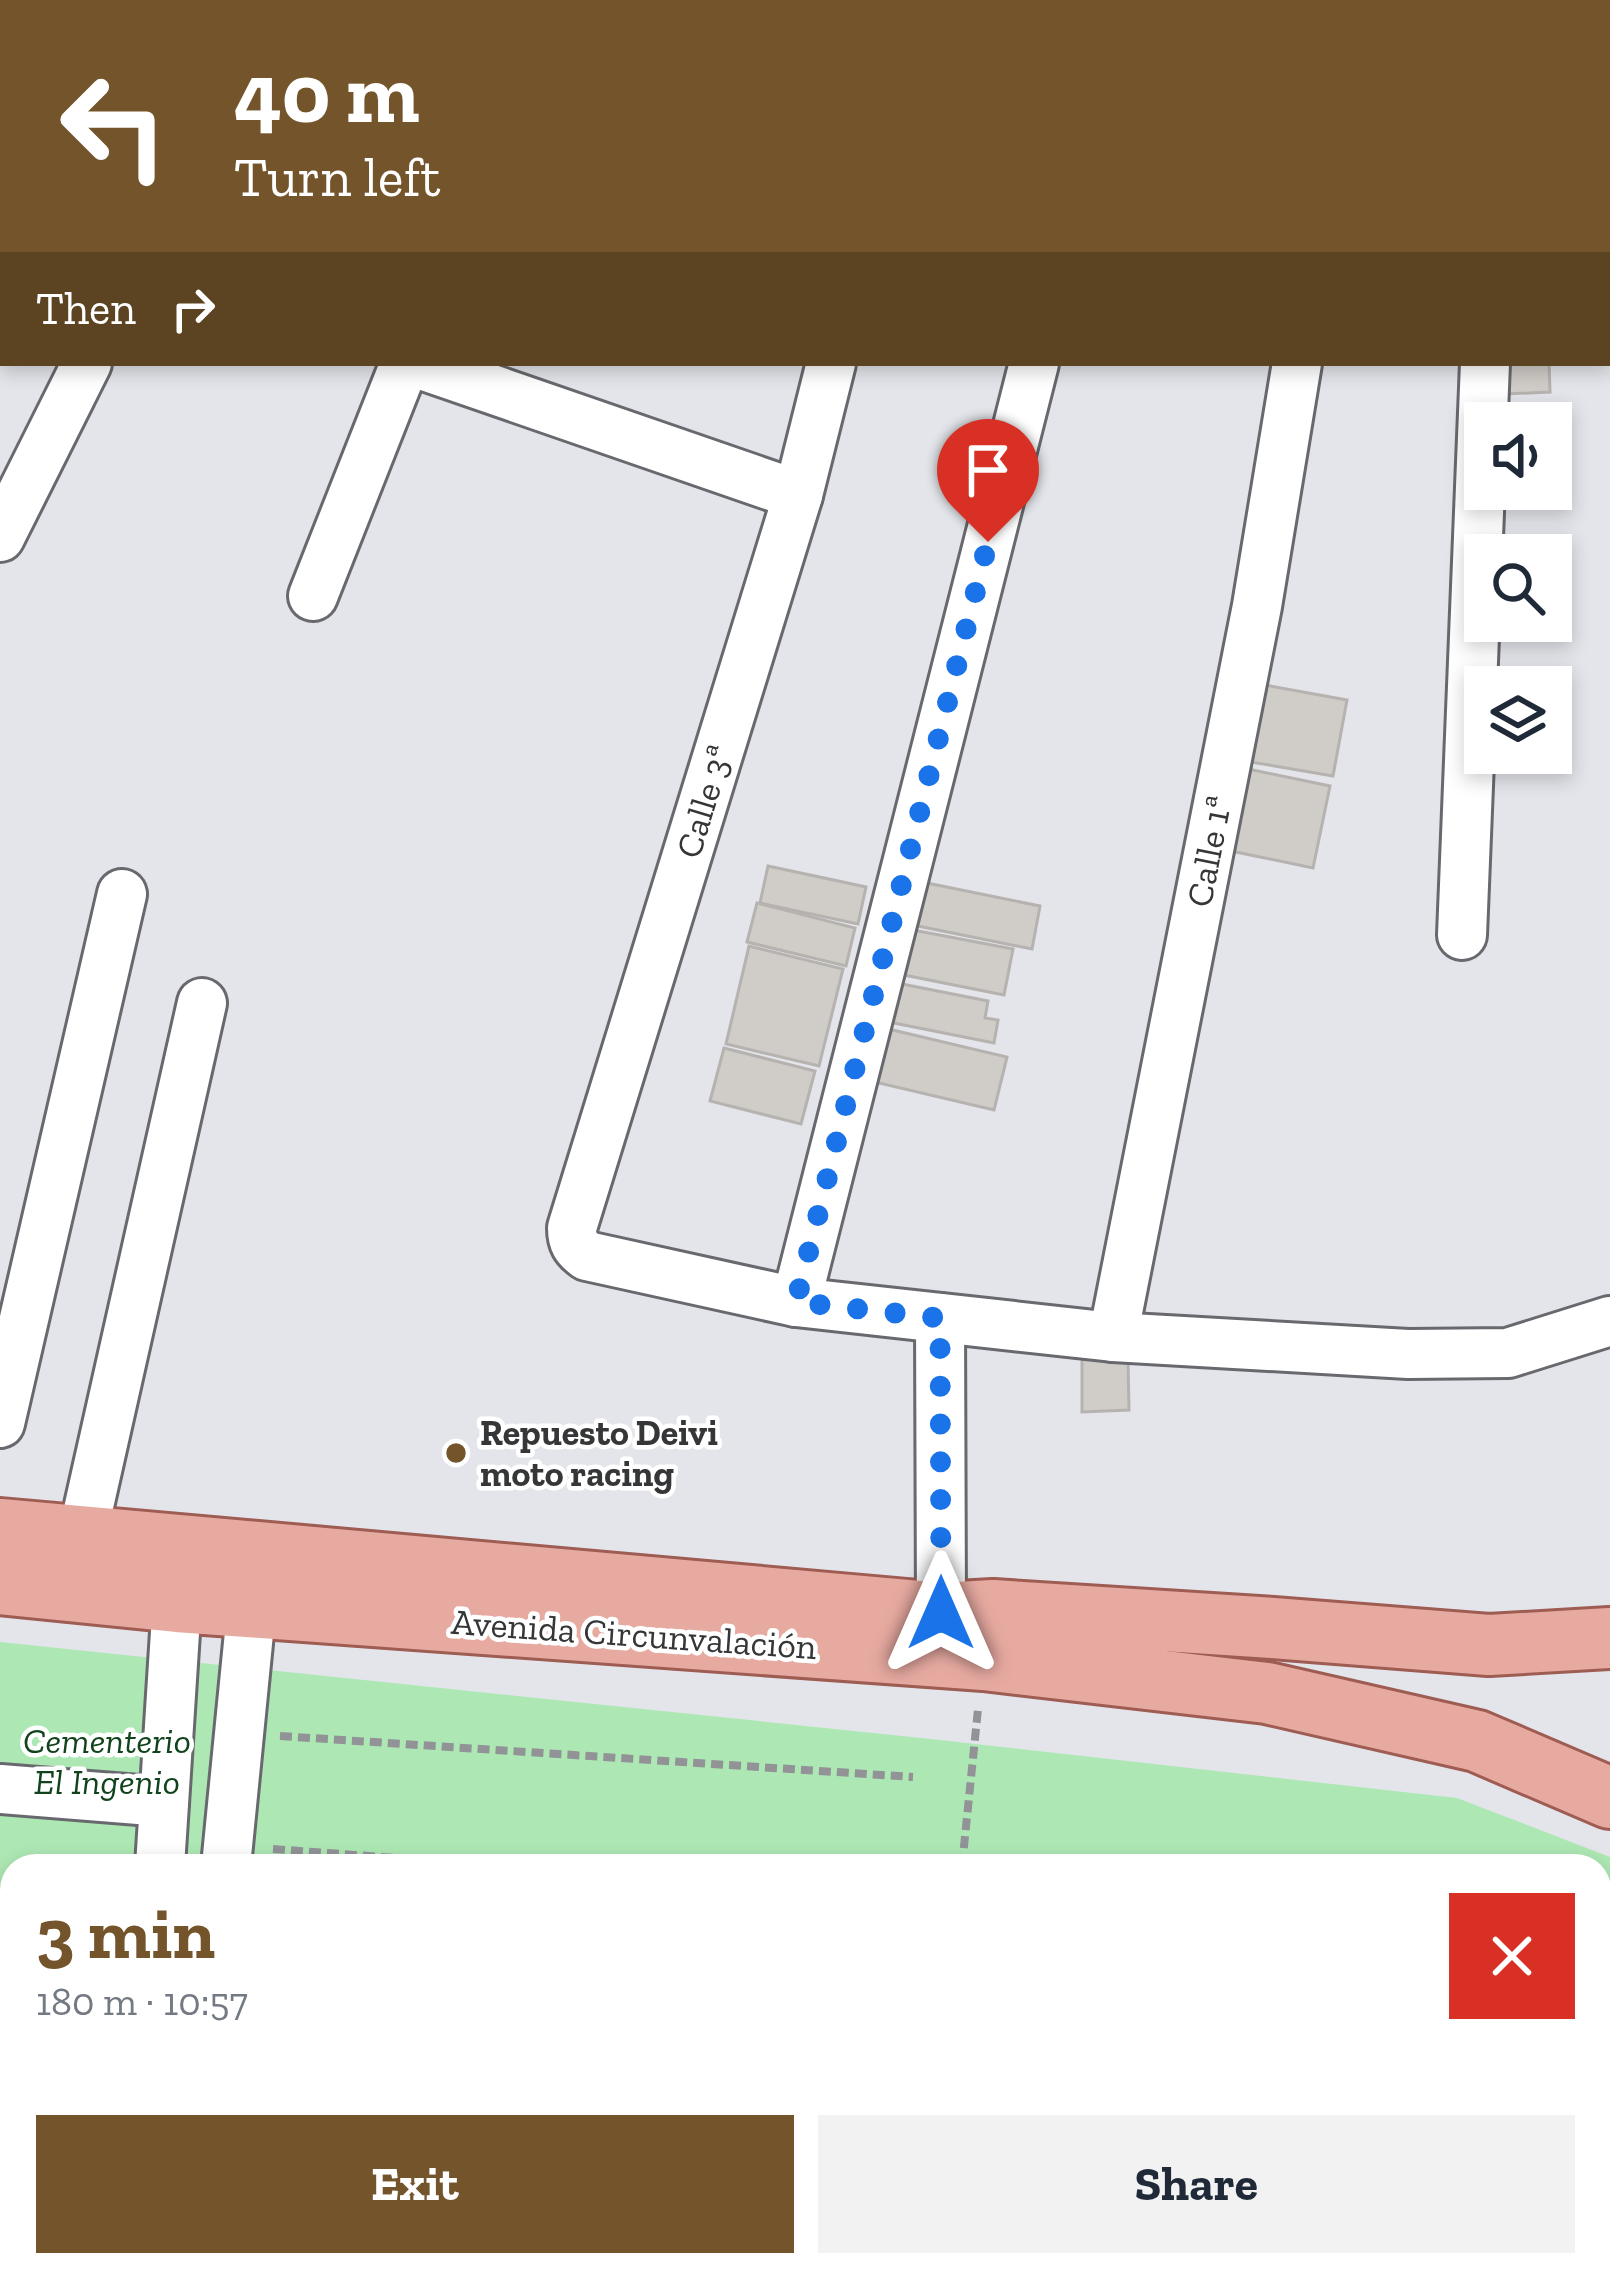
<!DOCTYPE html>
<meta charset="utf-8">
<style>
body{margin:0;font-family:"Zilla Slab",serif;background:#f2f2f3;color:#1f2937;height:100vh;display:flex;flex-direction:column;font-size:45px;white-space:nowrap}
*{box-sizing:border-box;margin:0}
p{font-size:39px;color:#747a83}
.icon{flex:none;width:66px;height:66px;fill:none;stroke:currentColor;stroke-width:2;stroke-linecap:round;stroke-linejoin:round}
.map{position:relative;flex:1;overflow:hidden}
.panel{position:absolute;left:0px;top:1854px;width:1611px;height:423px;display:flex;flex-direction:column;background:#fff;border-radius:36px 36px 0 0;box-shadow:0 6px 18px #0003}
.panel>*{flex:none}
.guide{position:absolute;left:0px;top:0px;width:1611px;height:366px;box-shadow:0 6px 18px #0003;background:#74542a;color:#fff;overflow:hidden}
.buttons{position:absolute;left:1464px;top:402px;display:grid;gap:24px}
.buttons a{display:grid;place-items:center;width:108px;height:108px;border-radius:0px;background:#fff;box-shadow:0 6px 18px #0003;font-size:60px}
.pin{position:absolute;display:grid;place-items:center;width:102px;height:102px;color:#fff;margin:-123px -51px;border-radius:50% 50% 50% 0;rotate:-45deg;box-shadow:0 0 12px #0007}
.pin .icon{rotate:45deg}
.me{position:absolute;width:132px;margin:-66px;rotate:0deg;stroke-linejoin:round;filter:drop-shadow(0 0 9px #0008)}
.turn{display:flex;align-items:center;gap:42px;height:252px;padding:0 36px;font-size:54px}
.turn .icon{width:156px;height:156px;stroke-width:2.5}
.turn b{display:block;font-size:84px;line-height:102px}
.then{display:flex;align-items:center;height:114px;padding:0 36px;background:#0003;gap:24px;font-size:45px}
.round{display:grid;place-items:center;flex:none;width:126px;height:126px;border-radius:0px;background:#f2f2f3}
.summary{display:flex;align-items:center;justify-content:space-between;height:204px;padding:0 36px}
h1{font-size:72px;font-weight:800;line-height:90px;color:#74542a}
.primary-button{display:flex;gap:24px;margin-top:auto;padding:24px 36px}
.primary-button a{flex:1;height:138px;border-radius:0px;background:#74542a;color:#fff;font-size:48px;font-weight:800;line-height:138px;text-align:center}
.primary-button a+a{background:#f2f2f3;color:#1f2937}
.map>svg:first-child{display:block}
.green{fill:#ade8b4;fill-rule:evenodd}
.building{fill:#d0ccc8;stroke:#b6b2af;stroke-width:3}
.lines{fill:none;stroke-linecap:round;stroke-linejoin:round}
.minor-casing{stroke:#68696e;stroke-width:54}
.major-casing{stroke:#9e5c53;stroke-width:66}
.path{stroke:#929397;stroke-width:8;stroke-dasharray:12 6;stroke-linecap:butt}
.minor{stroke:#fff;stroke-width:48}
.major{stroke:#e7aaa1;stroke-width:60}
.route{stroke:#1a73e8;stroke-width:21;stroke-dasharray:0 37.8}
.poi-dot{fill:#74542a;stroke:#fff;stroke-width:4.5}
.labels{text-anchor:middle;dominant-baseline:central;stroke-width:9;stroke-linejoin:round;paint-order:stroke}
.street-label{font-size:36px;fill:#353638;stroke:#fff}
.poi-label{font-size:36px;font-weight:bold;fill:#353638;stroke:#fff;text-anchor:start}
.park-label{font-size:36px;font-style:italic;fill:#11441d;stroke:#fff}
</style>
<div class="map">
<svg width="1610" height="2275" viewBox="0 0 1610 2275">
<rect width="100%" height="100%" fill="#e3e5ea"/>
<!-- green -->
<path class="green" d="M0 1642 931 1739 1457 1798 1610 1857V2275H0ZM12 1866H1599V2265H12Z"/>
<!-- building -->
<g class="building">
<path d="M1502 363H1549L1550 392 1504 394Z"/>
<path d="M1265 685 1347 700 1333 776 1251 762Z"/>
<path d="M1248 769 1330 786 1313 868 1231 851Z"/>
<path d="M768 866 866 887 858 924 760 903Z"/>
<path d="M927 883 1040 906 1032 949 918 926Z"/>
<path d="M757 903 855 928 846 966 747 942Z"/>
<path d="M913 930 1013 949 1004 995 904 975Z"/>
<path d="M749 946 843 969 819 1066 726 1044Z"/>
<path d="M897 983 988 1001 985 1018 998 1020 994 1043 889 1022Z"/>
<path d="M880 1027 1007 1057 994 1110 866 1080Z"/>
<path d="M724 1048 815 1071 801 1124 710 1101Z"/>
<path d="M1082 1359H1128L1129 1410 1082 1412Z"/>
</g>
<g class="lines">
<defs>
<g id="minor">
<path d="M123 0 124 3"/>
<path d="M492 0V3"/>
<path d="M1108 0 1110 3"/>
<path d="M1352 3V0"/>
<path d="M0 330 3 331"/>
<path d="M416 363 798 495"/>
<path d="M831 363 798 495 572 1228C572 1242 576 1248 587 1256L796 1302 1113 1337 1408 1354 1508 1353 1610 1321"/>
<path d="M0 537 87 363"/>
<path d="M313 596 405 363"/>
<path d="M1462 935 1485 363"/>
<path d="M796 1302 1034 363"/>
<path d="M1113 1337 1257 606 1297 363"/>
<path d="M0 1423 122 894"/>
<path d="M82 1537 202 1003"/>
<path d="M938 1646 941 1613 940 1318"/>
<path d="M0 1789 164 1802"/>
<path d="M160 1866 179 1570"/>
<path d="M226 1866 255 1572"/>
<path d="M0 1949 12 1950"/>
<path d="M0 2111 12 2112"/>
<path d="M135 2275 136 2265"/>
<path d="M186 2275 187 2265"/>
<path d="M920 2275 921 2265"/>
</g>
<g id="major">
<path d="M0 1529 941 1613 993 1610 1273 1628 1489 1645 1610 1638"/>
<path d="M0 1584 177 1602 984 1660 1267 1693 1477 1741 1610 1798"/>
</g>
</defs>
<!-- minor casing -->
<use href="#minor" class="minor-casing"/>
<!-- major casing -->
<use href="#major" class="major-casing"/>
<!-- path -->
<g class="path">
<path d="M280 1736 913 1777"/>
<path d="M273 1849 505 1866"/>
<path d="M962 1866 978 1709"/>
</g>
<!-- minor -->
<use href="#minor" class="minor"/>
<!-- major -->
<use href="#major" class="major"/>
</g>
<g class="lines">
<!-- route -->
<path class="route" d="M941 1613 940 1318 796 1302 988 542"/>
</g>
<!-- markers -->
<circle class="poi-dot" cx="456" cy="1453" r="12"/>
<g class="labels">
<!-- street labels -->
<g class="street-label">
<text transform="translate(704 801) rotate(-73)">Calle 3ª</text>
<text transform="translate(1209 851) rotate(-79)">Calle 1ª</text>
<text transform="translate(634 1634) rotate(4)">Avenida Circunvalación</text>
</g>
<!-- poi labels -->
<g class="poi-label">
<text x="480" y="1432">Repuesto Deivi<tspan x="480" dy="41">moto racing</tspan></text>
</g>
<!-- park labels -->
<g class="park-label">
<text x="107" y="1740">Cementerio<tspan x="107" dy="41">El Ingenio</tspan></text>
</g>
</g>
</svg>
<div class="buttons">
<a><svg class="icon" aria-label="sound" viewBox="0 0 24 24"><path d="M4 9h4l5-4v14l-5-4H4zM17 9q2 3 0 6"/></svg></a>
<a><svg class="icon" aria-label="search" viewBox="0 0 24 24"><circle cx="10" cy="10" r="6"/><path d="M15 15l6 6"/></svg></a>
<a><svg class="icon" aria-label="layers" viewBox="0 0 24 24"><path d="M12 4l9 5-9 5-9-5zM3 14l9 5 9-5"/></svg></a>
</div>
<div class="pin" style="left:988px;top:542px;background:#d93025"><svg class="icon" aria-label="arrive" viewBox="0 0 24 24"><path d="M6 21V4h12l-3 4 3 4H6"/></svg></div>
<svg class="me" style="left:941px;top:1613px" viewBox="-20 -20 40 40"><path d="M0-17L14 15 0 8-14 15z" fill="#1a73e8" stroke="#fff" stroke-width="4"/></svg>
<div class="guide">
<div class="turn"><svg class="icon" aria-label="left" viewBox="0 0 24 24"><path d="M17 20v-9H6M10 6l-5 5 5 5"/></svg><div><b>40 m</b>Turn left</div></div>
<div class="then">Then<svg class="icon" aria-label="right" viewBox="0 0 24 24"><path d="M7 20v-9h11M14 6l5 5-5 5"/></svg></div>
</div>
<section class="panel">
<div class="summary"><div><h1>3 min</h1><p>180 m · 10:57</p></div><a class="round" style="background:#d93025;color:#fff"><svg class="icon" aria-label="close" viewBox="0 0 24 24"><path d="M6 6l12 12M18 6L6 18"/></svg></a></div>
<div class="primary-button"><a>Exit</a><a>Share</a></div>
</section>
</div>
